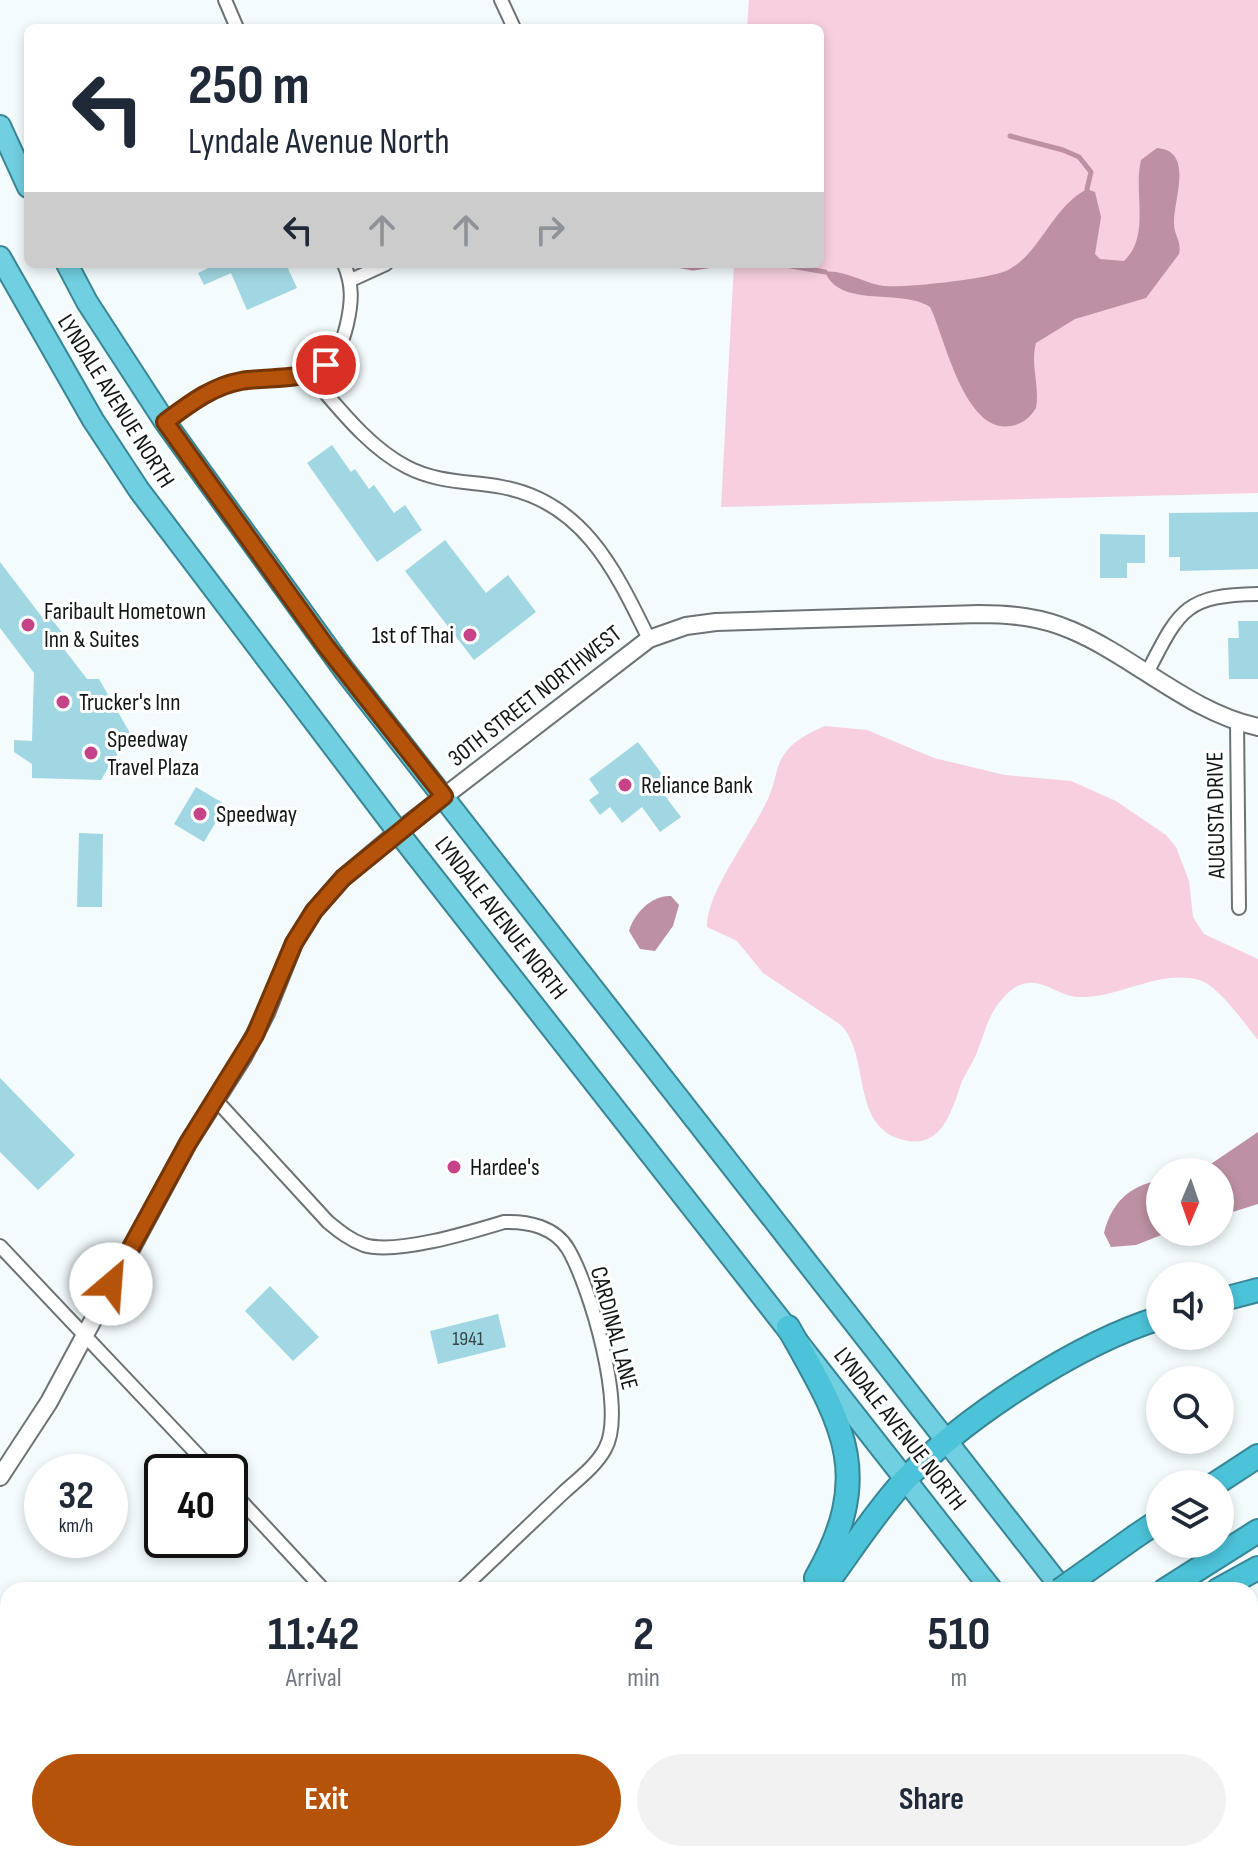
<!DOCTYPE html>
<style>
body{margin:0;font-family:"Sofia Sans Condensed",sans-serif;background:#f2f2f3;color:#1f2937;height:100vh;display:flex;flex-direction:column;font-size:30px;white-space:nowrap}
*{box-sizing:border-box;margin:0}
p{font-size:26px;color:#747a83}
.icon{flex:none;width:44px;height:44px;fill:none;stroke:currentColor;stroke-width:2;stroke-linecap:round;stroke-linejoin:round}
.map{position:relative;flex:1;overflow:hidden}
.details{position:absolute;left:0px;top:1582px;width:1258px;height:280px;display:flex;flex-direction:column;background:#fff;border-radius:24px 24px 0 0;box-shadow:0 4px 12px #0003}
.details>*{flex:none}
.top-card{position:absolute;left:24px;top:24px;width:800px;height:244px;border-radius:12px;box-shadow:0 4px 12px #0003;background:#fff;color:#1f2937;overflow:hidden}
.needle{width:52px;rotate:182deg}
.buttons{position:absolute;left:1146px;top:1158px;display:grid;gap:16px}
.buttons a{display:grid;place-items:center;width:88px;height:88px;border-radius:50%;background:#fff;box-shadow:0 4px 12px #0003;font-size:40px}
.speed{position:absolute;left:24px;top:1454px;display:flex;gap:16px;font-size:40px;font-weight:700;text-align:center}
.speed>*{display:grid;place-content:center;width:104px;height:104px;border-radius:50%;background:#fff;box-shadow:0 4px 12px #0003;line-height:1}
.speed small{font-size:20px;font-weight:400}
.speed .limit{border:4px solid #111;border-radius:12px;background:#fff;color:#111}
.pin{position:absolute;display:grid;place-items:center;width:68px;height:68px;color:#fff;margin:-34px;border:4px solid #fff;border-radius:50%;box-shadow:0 2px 8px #0007}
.me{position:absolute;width:88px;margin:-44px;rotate:27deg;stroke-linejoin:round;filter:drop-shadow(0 0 6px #0008)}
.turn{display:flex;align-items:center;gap:28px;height:168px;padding:0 32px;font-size:36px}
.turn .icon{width:104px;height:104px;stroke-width:2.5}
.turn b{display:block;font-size:56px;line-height:68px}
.lanes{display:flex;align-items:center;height:76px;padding:0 32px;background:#0003;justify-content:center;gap:40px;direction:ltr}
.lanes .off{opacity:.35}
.eta{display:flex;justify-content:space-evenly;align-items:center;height:136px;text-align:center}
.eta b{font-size:48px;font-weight:700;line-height:56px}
.action{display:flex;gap:16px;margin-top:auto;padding:16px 32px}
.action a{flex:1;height:92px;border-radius:48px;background:#b45309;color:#fff;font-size:32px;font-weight:700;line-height:92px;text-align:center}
.action a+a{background:#f2f2f3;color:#1f2937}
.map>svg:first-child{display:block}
.green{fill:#f7cfdf}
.water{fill:#bd91a3}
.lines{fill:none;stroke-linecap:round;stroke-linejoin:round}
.stream{stroke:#bd91a3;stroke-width:5}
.building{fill:#a1d7e2}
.minor-casing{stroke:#6d7375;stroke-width:16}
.tertiary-casing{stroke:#6d7375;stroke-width:20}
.trunk-casing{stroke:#388695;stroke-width:24}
.motorway-casing{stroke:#388695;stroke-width:26}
.minor{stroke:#fff;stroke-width:12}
.tertiary{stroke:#fff;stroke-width:16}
.trunk{stroke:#70cfe0;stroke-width:20}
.motorway{stroke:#4cc3d9;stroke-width:22}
.motorway-bridge-casing{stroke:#388695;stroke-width:26;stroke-linecap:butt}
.motorway-bridge{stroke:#4cc3d9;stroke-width:22}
.route-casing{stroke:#753606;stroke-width:20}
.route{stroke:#b45309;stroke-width:14}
.poi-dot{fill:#c74387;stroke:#fff;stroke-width:3}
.labels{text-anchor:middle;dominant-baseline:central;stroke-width:6;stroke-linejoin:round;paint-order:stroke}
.number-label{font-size:20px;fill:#364649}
.street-label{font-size:24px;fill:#131616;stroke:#fff}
.poi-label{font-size:24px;fill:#131616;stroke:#fff;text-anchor:start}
</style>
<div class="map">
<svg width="1258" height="1862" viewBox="0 0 1258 1862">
<rect width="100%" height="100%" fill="#f3fbfd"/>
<!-- green -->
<g class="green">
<path d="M749 0H1258V493L721 507 734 264H820V28H747Z"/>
<path d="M825 726 867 730 934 758 1005 775 1071 781 1116 801 1166 835 1176 847 1189 881 1193 917 1204 934 1258 959V1040C1245 1024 1218 985 1199 980 1159 969 1120 998 1080 997 1053 997 1033 964 1003 998 987 1015 984 1037 975 1057 970 1068 962 1078 959 1090 950 1116 939 1149 904 1140 850 1128 871 1056 841 1025L763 973 737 941 707 927C706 891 756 830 770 794 776 780 776 765 785 753 796 739 809 733 825 726Z"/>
</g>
<!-- water -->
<g class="water">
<path d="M1157 148C1195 151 1173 200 1174 224 1174 235 1182 242 1179 254L1146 298 1075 319 1036 343C1030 365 1040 386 1036 408 1030 418 1022 424 1011 426 964 434 945 337 930 307 903 288 840 309 825 272 842 269 866 284 884 286 906 288 987 279 1006 271 1040 255 1051 208 1087 189L1095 192 1101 217 1095 254 1100 259 1124 261C1151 235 1133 193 1141 160Z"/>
<path d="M671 896 679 905 673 926 655 951 640 949 629 931C634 913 652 895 671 896Z"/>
<path d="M1258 1132V1204L1220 1216V1172H1199Z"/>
<path d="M1160 1180V1232H1169L1136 1245 1111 1247 1104 1233C1112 1202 1129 1186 1160 1180Z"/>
<path d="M0 1795 8 1802V1854H174L171 1862H0Z"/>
</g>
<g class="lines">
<!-- stream -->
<g class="stream">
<path d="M1010 136 1063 150 1079 157 1091 172 1087 189"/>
<path d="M671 264 693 268 720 264"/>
<path d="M780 264 825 272"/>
</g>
</g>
<!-- building -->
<g class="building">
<path d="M216 264H286L297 288 247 310 231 273 204 285 198 273Z"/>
<path d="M332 445 351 472 355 469 369 489 374 485 394 513 405 505 422 530 377 562 307 463Z"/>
<path d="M1258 512V569L1180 571V557H1169V513Z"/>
<path d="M1100 534 1145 535V563H1127V578H1100Z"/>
<path d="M445 540 486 593 508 575 536 612 474 660 405 571Z"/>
<path d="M0 562 45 621 50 617 64 635 57 640 87 679H99L130 733 116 756 120 759 113 771 108 768 101 780 32 778V764L14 752V740L32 741 34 673 0 628Z"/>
<path d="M1238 621H1258V679H1229L1228 638H1239Z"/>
<path d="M638 742 671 786 662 792 681 817 660 832 642 807 622 823 610 807 600 815 589 800 599 793 589 779Z"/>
<path d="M196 787 226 805 204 842 174 824Z"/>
<path d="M79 833 103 834 102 907H77Z"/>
<path d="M0 1078 75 1155 38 1190 0 1152Z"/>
<path d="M270 1286 319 1337 293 1361 245 1311Z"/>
<path d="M498 1314 506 1347 438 1364 430 1331Z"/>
</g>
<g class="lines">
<defs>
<g id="minor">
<path d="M225 0 237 28"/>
<path d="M501 0 514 28"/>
<path d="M351 280 386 264"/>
<path d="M310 375C338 407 368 447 407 467 438 483 469 481 502 487 584 502 616 572 649 639"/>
<path d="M165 422C185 408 205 392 228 384 280 367 331 396 347 324 352 302 353 285 344 264"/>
<path d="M1147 673C1179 611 1184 595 1258 594"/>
<path d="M1237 722 1239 908"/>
<path d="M216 1100 328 1222C339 1231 350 1240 364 1245 396 1255 471 1232 504 1222 528 1221 555 1227 568 1249 590 1286 627 1411 605 1449 596 1466 577 1480 563 1493 529 1525 495 1558 461 1590"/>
<path d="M0 1246 214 1472"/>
<path d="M230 1489 324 1590"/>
</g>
<path id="tertiary" d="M0 1477 49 1402 188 1143 243 1057 266 1013 294 943 314 911 343 878 398 832 649 639 686 626 716 622 979 614C1011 614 1041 617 1071 630 1135 657 1189 712 1258 727"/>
<g id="trunk">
<path d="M0 126 28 187"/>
<path d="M0 257 93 420 139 490 398 832 992 1590"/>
<path d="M67 264 87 302 165 422 344 670 1063 1590"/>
<path d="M1250 1834 1258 1846"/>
<path d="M1196 1854 1202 1862"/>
</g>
<g id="motorway">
<path d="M1220 1300 1258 1290"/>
<path d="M788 1327C842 1423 876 1473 816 1578"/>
<path d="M1215 1484 1258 1456"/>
<path d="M1136 1536 1160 1520"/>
<path d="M822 1590C849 1554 873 1515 903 1482 961 1419 1078 1343 1160 1318"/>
<path d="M1165 1590 1258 1531"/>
<path d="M1218 1590 1258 1568"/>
<path d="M1250 1792 1258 1798"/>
<path d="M613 1862 619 1854"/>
<path d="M749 1862 757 1854"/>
<path d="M836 1862 844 1854"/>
</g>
</defs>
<!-- minor casing -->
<use href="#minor" class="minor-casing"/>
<!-- tertiary casing -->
<use href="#tertiary" class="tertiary-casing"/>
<!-- trunk casing -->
<use href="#trunk" class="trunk-casing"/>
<!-- motorway casing -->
<use href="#motorway" class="motorway-casing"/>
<!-- minor -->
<use href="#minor" class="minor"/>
<!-- tertiary -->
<use href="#tertiary" class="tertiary"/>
<!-- trunk -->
<use href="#trunk" class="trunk"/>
<!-- motorway -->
<use href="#motorway" class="motorway"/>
<defs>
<path id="motorway-bridge" d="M1060 1590 1136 1536"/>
</defs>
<!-- motorway-bridge casing -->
<use href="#motorway-bridge" class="motorway-bridge-casing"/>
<!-- motorway-bridge -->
<use href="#motorway-bridge" class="motorway-bridge"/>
</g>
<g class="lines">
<defs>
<path id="route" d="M111 1284 188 1143 255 1035 294 943 314 911 343 878 444 796 325 645 165 422C188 405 212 386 241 381 270 376 301 382 326 365"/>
</defs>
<!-- route casing -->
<use href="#route" class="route-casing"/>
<!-- route -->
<use href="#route" class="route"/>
</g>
<!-- markers -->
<g class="poi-dot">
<circle cx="28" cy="625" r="8"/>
<circle cx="470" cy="635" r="8"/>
<circle cx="63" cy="702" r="8"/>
<circle cx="91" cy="753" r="8"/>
<circle cx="625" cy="785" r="8"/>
<circle cx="200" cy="814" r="8"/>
<circle cx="454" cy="1167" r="8"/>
</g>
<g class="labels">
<!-- number labels -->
<g class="number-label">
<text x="468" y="1339">1941</text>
</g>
<!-- street labels -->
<g class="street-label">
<text transform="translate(116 401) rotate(58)">LYNDALE AVENUE NORTH</text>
<text transform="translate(535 696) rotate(-38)">30TH STREET NORTHWEST</text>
<text transform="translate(1216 815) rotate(-91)">AUGUSTA DRIVE</text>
<text transform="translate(501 918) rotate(52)">LYNDALE AVENUE NORTH</text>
<text transform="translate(614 1328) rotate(75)">CARDINAL LANE</text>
<text transform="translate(900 1429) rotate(52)">LYNDALE AVENUE NORTH</text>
</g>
<!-- poi labels -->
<g class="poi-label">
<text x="44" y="611">Faribault Hometown<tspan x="44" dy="28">Inn &amp; Suites</tspan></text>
<text x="454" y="635" text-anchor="end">1st of Thai</text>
<text x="79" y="702">Trucker's Inn</text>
<text x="107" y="739">Speedway<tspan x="107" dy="28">Travel Plaza</tspan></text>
<text x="641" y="785">Reliance Bank</text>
<text x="216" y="814">Speedway</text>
<text x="470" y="1167">Hardee's</text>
</g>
</g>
</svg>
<div class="buttons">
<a><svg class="needle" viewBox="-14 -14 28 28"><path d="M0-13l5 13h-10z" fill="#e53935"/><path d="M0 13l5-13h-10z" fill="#747a83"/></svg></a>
<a><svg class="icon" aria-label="sound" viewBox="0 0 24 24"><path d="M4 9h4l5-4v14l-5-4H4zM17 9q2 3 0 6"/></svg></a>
<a><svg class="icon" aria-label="search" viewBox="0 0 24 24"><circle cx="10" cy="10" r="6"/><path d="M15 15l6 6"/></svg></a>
<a><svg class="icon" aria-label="layers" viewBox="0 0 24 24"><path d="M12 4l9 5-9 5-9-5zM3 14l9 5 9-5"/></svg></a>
</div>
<div class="speed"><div>32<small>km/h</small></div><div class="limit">40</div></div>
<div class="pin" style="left:326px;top:365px;background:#d93025"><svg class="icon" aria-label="arrive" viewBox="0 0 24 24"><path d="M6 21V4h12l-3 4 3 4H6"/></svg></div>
<svg class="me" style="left:111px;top:1284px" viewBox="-20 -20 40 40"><circle r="19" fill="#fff"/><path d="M0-13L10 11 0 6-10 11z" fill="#b45309"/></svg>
<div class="top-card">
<div class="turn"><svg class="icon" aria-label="left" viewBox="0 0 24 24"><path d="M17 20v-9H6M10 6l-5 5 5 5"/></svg><div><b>250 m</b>Lyndale Avenue North</div></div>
<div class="lanes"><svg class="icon" aria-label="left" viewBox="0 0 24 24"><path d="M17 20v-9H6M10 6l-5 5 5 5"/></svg><svg class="icon off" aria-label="ahead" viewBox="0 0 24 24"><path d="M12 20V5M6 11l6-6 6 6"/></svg><svg class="icon off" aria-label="ahead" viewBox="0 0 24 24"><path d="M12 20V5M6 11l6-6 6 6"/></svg><svg class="icon off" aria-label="right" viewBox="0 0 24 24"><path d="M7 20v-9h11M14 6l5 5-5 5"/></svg></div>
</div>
<section class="details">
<div class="eta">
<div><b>11:42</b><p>Arrival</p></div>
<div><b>2</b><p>min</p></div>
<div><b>510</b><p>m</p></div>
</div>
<div class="action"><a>Exit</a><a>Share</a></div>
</section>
</div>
